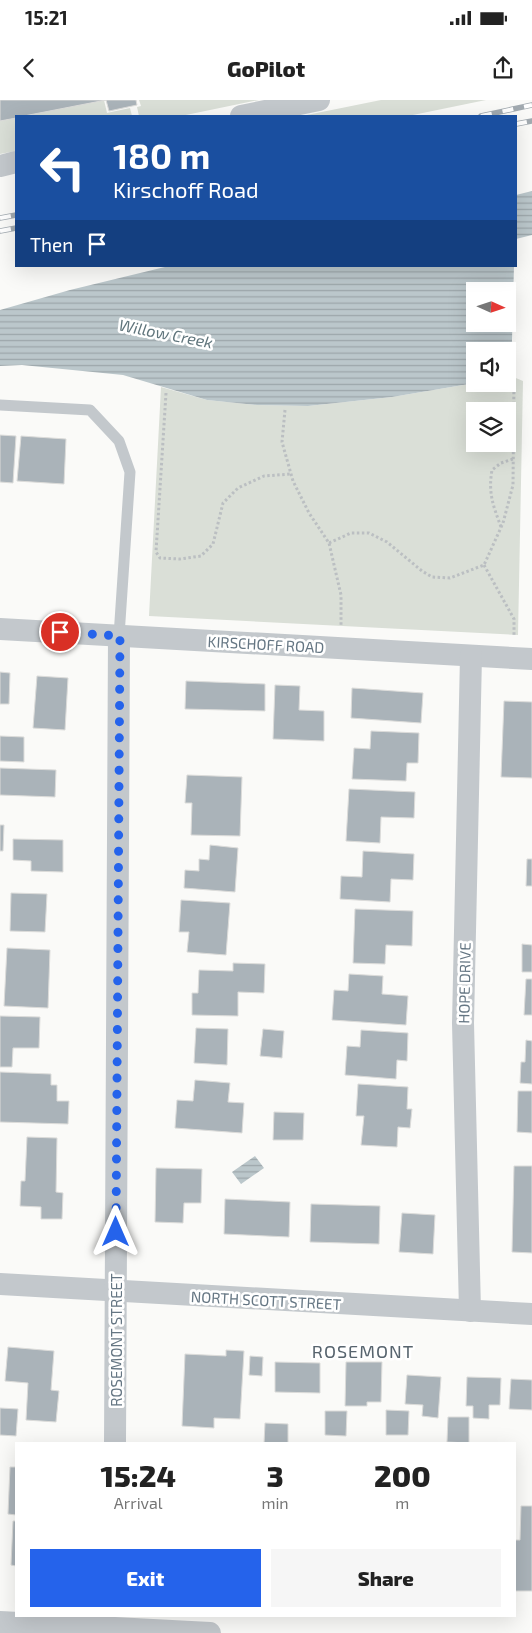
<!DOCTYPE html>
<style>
body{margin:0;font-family:"Exo 2",sans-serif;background:#f6f6f6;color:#222;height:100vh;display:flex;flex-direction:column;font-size:19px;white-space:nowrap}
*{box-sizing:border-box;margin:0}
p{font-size:16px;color:#767676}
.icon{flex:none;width:28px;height:28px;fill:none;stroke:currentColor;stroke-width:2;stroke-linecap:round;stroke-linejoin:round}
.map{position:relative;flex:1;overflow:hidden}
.sheet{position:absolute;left:15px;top:1342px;width:501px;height:175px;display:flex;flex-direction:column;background:#fff;border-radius:0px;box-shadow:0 5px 20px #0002}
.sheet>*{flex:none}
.guide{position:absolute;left:15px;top:15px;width:502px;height:152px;border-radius:0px;box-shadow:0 5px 20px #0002;background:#1a4fa0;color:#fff;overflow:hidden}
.needle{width:32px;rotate:93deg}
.tools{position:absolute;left:466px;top:182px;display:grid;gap:10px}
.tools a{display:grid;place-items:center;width:50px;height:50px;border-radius:0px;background:#fff;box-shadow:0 5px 20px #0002;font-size:25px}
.pin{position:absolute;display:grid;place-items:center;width:42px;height:42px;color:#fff;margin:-21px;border:2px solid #fff;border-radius:50%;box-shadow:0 1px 5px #0007}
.me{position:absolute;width:55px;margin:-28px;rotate:0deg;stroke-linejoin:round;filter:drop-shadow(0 0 4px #0008)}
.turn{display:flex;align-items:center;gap:18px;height:105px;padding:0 15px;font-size:22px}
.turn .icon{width:65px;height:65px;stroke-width:2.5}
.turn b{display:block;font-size:35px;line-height:42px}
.then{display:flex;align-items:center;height:48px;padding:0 15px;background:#0003;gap:10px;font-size:19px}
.eta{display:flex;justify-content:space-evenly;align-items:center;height:85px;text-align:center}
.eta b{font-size:30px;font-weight:800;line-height:35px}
.action{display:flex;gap:10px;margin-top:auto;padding:10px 15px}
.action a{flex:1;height:58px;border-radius:0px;background:#2563eb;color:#fff;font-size:20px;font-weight:800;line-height:58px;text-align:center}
.action a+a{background:#f6f6f6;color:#222}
.status{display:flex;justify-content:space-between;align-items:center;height:35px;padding:0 25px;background:#fff;direction:ltr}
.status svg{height:14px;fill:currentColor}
header{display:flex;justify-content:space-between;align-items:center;height:65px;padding:0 15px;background:#fff;font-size:22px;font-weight:800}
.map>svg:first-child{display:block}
.green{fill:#dadfd7;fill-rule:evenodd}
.water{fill:url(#water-rules);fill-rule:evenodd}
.building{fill:#aab3b9;stroke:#dcdcda}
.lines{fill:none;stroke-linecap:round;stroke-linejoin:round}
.path{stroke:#bbbfc2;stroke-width:3;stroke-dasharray:2.5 2.5;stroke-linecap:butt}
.lane{stroke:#c3c8cc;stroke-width:11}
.street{stroke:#c3c8cc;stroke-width:22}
.rail-casing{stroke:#a2aab0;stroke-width:5.5}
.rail{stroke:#fff;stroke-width:4;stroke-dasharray:11;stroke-linecap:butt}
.route{stroke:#2563eb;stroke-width:9;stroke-dasharray:0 16.2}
.labels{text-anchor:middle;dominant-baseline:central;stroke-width:5;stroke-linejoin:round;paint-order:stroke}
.street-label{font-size:15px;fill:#657683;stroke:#fff}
.water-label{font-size:16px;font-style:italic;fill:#60757c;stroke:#fff}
.quarter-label{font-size:18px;letter-spacing:1px;fill:#57646e;stroke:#fff}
</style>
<div class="status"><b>15:21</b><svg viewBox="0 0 49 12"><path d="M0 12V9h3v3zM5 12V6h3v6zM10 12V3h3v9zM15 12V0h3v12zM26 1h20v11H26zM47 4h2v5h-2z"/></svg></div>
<header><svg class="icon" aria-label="back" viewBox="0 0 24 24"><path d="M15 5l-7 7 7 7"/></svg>GoPilot<svg class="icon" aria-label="share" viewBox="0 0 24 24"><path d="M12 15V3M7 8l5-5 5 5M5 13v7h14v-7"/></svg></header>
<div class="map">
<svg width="532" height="1533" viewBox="0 0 532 1533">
<defs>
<pattern id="water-rules" width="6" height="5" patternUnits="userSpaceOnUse" patternTransform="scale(1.25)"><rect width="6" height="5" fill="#bbc7cb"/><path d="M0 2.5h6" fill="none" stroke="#9ca6aa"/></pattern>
</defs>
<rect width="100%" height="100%" fill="#fafaf8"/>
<!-- green -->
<g class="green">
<path d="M104 0 107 13 130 8 132 16H24Z"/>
<path d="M139 0H259L181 16H139L137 7 141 6Z"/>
<path d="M381 0H486L408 16H302Z"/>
<path d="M16 18V51L0 54V21Z"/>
<path d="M508 276H511L523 281 518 535 149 516 161 287 207 300 257 305 308 306 392 297 475 283 508 284ZM475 311H508V344H475Z"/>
</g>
<!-- water -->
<g class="water">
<path d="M532 91V135L516 139V95Z"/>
<path d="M169 166H514L511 276H508V251H475V283L392 297 308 306 257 305 207 300 123 275 22 265 0 266V210L70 190ZM475 191H508V224H475Z"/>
<path d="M255 1056 264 1068 241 1084 232 1072Z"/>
</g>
<!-- building -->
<g class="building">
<path d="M0 0H106L24 16H16V18L0 21Z"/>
<path d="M106 0H136L137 5 109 11Z"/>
<path d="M0 335 16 336 13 383 0 382Z"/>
<path d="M21 336 66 339 64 384 17 381Z"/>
<path d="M0 572 10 573 9 604H0Z"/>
<path d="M37 576 68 578 65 630 33 628Z"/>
<path d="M186 581 265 584V611L185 609Z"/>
<path d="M275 585 300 586 299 610 324 611V641L273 639Z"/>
<path d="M352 588 423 593 421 623 351 618Z"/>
<path d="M504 601 532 602V678L501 677Z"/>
<path d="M371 631 419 633 418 663H407L406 681 352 679 354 648 370 649Z"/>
<path d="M0 636 24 637V662L0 661Z"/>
<path d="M0 668 56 670 55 697 0 695Z"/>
<path d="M187 675 242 677 240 736 191 735 192 703H185Z"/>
<path d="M349 689 415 692 414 718 381 717 380 743 346 741Z"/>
<path d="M0 725H4L3 751H0Z"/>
<path d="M13 739 63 740V772L31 771V761L13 760Z"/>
<path d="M210 745 238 748 235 792 184 788 185 770 199 771V759L209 760Z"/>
<path d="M363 751 414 754 413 780 391 779 390 802 340 799 341 776 362 777Z"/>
<path d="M527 759H532V786H526Z"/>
<path d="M11 793 47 794 45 832 10 831Z"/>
<path d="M181 800 230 803 226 855 187 852 189 832H179Z"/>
<path d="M355 809 413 811 412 846 386 845 385 864 353 863Z"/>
<path d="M522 844 532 845V872H522Z"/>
<path d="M7 848 50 850 48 908 4 906Z"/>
<path d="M233 863 265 864 264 893 238 892V916L192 915V893H198L199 870 233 871Z"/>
<path d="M349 874 383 876 382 894 408 896 406 925 332 920 334 890 348 891Z"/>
<path d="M526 879H532V915H524Z"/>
<path d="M0 916 40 917 39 948H13L12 967H0Z"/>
<path d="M196 928 228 929 227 965 194 963Z"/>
<path d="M263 929 284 931 282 958 260 956Z"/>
<path d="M361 930 408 933 407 961 397 960 396 979 345 975 347 946 360 947Z"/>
<path d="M526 940 532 941V984L520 983 521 962H525Z"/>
<path d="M0 972 51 974V985H57V1001H69L68 1024 0 1022Z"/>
<path d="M195 980 230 983 228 1002 244 1003 242 1033 175 1028 177 1000 193 1001Z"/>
<path d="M358 984 408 987 407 1009H412L410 1028 398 1027 397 1047 361 1045 364 1016H356Z"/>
<path d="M518 991H532V1033L517 1032Z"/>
<path d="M274 1012 304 1013 303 1040H273Z"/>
<path d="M27 1037 57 1038 56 1092 63 1093 62 1119H41V1107L20 1106 21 1081H25Z"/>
<path d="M514 1066H532V1153L512 1152Z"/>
<path d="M156 1068 202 1069 201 1103H184L183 1123 155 1122Z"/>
<path d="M225 1099 290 1102 289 1137 224 1134Z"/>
<path d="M311 1104 380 1106 379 1144 310 1142Z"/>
<path d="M402 1113 435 1115 433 1154 399 1152Z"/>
<path d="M8 1247 54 1251 51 1290 59 1291 56 1322 26 1320 28 1283 5 1281Z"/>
<path d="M226 1250 244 1251 240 1319 214 1318V1328L182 1326 185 1254 226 1256Z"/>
<path d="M250 1256 263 1257 262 1276 249 1275Z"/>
<path d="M275 1262 320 1263V1293L275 1292Z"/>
<path d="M346 1262H382L381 1302H367V1306H345Z"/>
<path d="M407 1275 441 1277 438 1318 422 1316 423 1305 405 1304Z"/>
<path d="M467 1277 501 1278 500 1305H489V1319L473 1318V1306H466Z"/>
<path d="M511 1279 532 1280V1310L509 1309Z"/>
<path d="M0 1308 18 1309 16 1336 0 1335Z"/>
<path d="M386 1310 409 1311 408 1335H386Z"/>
<path d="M325 1311H347L346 1336 325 1335Z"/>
<path d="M448 1317H469V1343L447 1342Z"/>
<path d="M265 1323 288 1324V1344H264Z"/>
<path d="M10 1367H16V1415L8 1414Z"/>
<path d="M521 1406H532V1491H515V1440H520Z"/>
<path d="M13 1421H16V1466L11 1465Z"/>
</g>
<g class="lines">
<!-- path -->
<g class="path">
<path d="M166 293 156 452 160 458 180 459 201 456 213 444 223 403 238 388 264 376 291 374"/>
<path d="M285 310 282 342 293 381 309 413 329 443 341 495V527"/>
<path d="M501 427C493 405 488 393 492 370L501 363 513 359"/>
<path d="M329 443 351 433H369L387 442 422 471 432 477 450 478 484 465 503 423 513 385 514 278"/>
<path d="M484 465 514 519V536"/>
</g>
<!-- lane -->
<path class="lane" d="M0 305 90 310 119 341 130 372 119 536"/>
<!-- street -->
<g class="street">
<path d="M241 16 319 0"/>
<path d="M0 66 16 62"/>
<path d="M0 529 532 559"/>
<path d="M0 1184 532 1214"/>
<path d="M470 1211 463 923 471 556"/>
<path d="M115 1344 119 536"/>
<path d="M0 1522 210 1533"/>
</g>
<defs>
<g id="rail">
<path d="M481 16 532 5"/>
<path d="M516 24 532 21"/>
<path d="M0 118 16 115"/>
<path d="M0 131 16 128"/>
</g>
</defs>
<!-- rail casing -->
<use href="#rail" class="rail-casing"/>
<!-- rail -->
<use href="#rail" class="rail"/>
</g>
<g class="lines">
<!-- route -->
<path class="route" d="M60 532 120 536 116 1132"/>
</g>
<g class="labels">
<!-- street labels -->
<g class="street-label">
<text transform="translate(266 544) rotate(3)">KIRSCHOFF ROAD</text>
<text transform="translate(464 883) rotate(-89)">HOPE DRIVE</text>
<text transform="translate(266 1200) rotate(3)">NORTH SCOTT STREET</text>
<text transform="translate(116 1240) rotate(-90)">ROSEMONT STREET</text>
</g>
<!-- water labels -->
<g class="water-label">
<text transform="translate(166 233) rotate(11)">Willow Creek</text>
</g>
<!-- quarter labels -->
<g class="quarter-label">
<text x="363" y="1251">ROSEMONT</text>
</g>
</g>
</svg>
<div class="tools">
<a><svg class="needle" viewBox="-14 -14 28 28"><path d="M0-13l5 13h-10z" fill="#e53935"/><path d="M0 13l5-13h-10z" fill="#767676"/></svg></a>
<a><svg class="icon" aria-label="sound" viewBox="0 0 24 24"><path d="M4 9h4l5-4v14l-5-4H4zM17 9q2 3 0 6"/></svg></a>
<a><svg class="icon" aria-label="layers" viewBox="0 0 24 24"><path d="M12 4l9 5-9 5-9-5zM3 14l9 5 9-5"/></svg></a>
</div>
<div class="pin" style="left:60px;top:532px;background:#d93025"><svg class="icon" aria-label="arrive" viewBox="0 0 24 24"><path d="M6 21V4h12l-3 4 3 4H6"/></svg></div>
<svg class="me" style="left:116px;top:1132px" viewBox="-20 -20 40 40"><path d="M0-17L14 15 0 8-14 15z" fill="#2563eb" stroke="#fff" stroke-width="4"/></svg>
<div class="guide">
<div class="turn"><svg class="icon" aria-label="left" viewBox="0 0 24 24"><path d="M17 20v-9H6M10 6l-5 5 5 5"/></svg><div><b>180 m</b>Kirschoff Road</div></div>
<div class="then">Then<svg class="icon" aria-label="arrive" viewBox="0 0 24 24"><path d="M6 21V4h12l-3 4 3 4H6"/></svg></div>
</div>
<section class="sheet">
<div class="eta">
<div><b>15:24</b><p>Arrival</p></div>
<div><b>3</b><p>min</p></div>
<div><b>200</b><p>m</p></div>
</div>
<div class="action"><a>Exit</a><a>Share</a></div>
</section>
</div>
